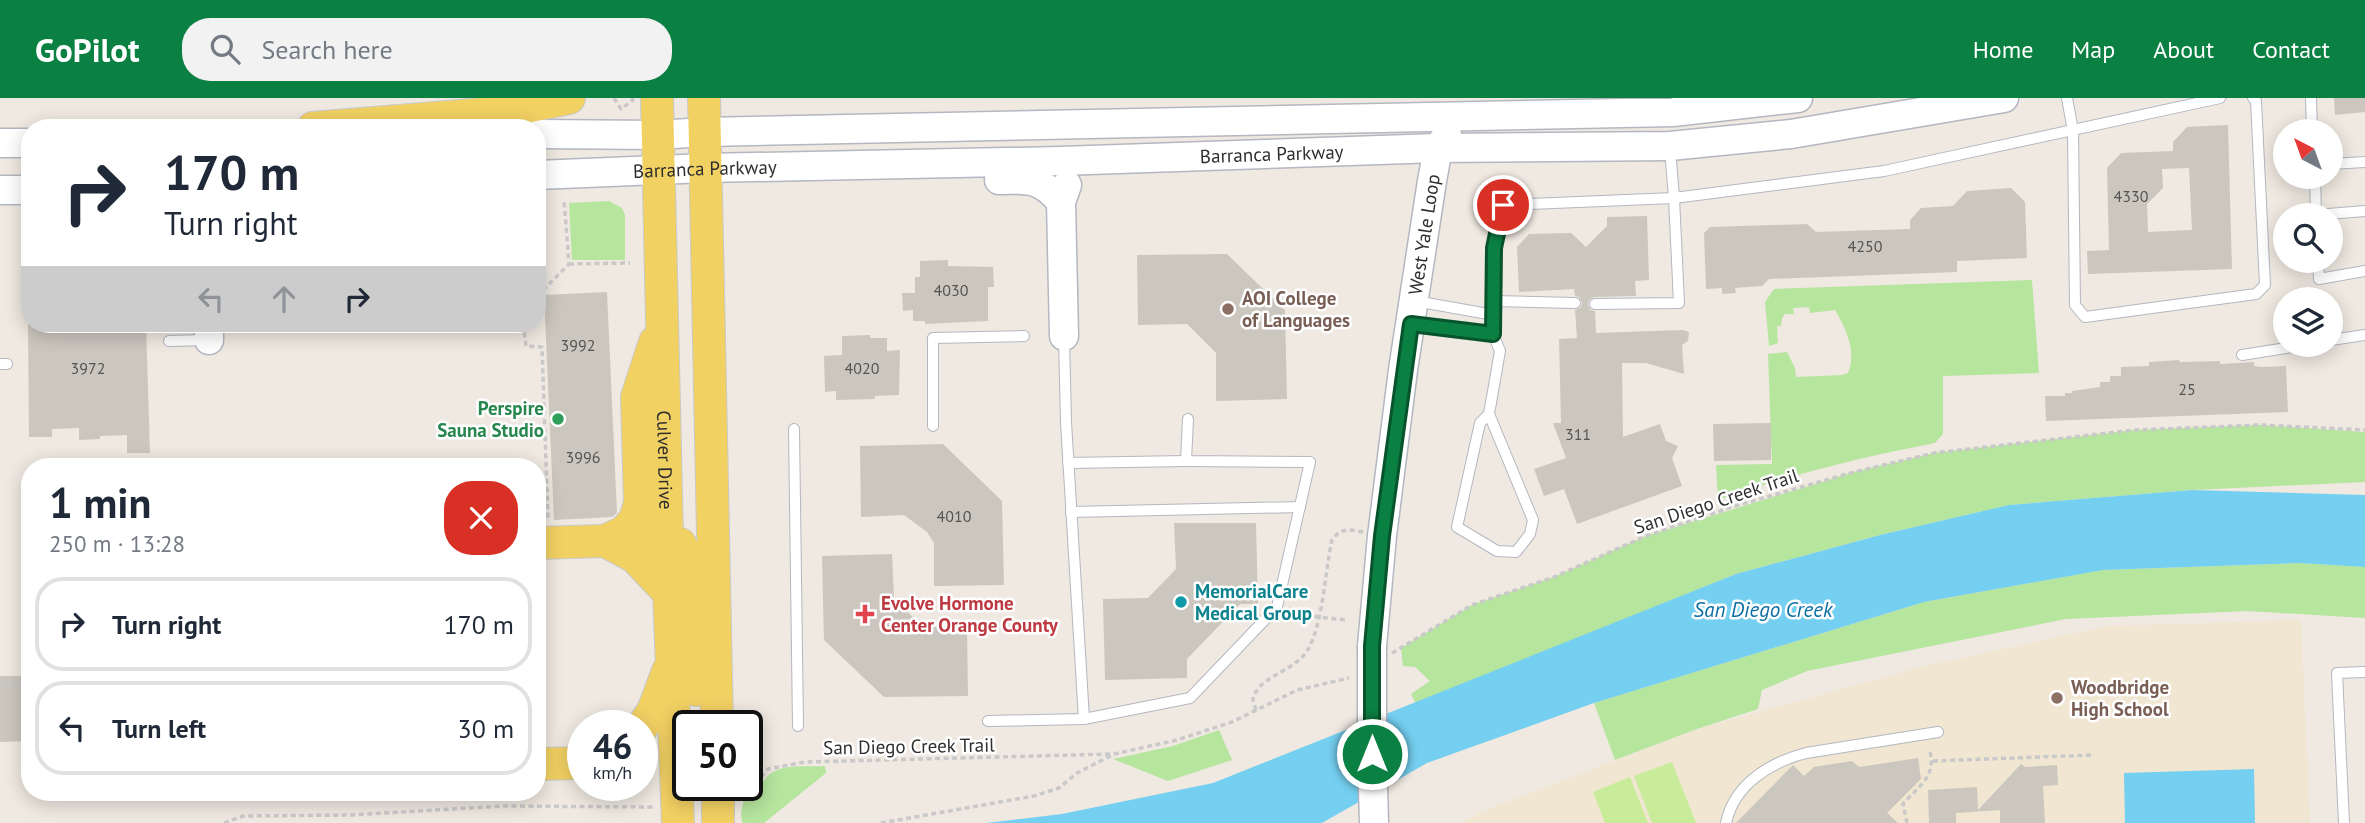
<!DOCTYPE html>
<meta charset="utf-8">
<style>
body{margin:0;font-family:"PT Sans",sans-serif;background:#f2f2f3;color:#1f2937;height:100vh;display:flex;flex-direction:column;font-size:26px;white-space:nowrap}
*{box-sizing:border-box;margin:0}
p{font-size:23px;color:#747a83}
.icon{flex:none;width:38px;height:38px;fill:none;stroke:currentColor;stroke-width:2;stroke-linecap:round;stroke-linejoin:round}
.map{position:relative;flex:1;overflow:hidden}
.panel{position:absolute;left:21px;top:360px;width:525px;height:343px;display:flex;flex-direction:column;background:#fff;border-radius:28px;box-shadow:0 4px 18px #0003}
.panel>*{flex:none}
.banner{position:absolute;left:21px;top:21px;width:525px;height:214px;border-radius:28px;box-shadow:0 4px 18px #0003;background:#fff;color:#1f2937;overflow:hidden}
.needle{width:46px;rotate:319deg}
.controls{position:absolute;left:2273px;top:21px;display:grid;gap:14px}
.controls a{display:grid;place-items:center;width:70px;height:70px;border-radius:50%;background:#fff;box-shadow:0 4px 18px #0003;font-size:35px}
.speed{position:absolute;left:567px;top:612px;display:flex;gap:14px;font-size:35px;font-weight:700;text-align:center}
.speed>*{display:grid;place-content:center;width:91px;height:91px;border-radius:50%;background:#fff;box-shadow:0 4px 18px #0003;line-height:1}
.speed small{font-size:18px;font-weight:400}
.speed .limit{border:4px solid #111;border-radius:10px;background:#fff;color:#111}
.pin{position:absolute;display:grid;place-items:center;width:60px;height:60px;color:#fff;margin:-30px;border:4px solid #fff;border-radius:50%;box-shadow:0 2px 7px #0007}
.me{position:absolute;width:77px;margin:-38px;rotate:0deg;stroke-linejoin:round;filter:drop-shadow(0 0 5px #0008)}
.turn{display:flex;align-items:center;gap:24px;height:147px;padding:0 28px;font-size:32px}
.turn .icon{width:91px;height:91px;stroke-width:2.5}
.turn b{display:block;font-size:49px;line-height:60px}
.lanes{display:flex;align-items:center;height:66px;padding:0 28px;background:#0003;justify-content:center;gap:35px;direction:ltr}
.lanes .off{opacity:.35}
.round{display:grid;place-items:center;flex:none;width:74px;height:74px;border-radius:28px;background:#f2f2f3}
.head{display:flex;align-items:center;justify-content:space-between;height:119px;padding:0 28px}
h1{font-size:42px;font-weight:600;line-height:52px}
ul{padding:0;list-style:none}
li{display:flex;align-items:center;gap:21px;height:94px;margin:0 14px 10px;padding:0 14px;border:4px solid #e0e1e3;border-radius:28px}
li div{flex:1}
li b{display:block;font-size:26px}
li em{font-style:normal}
header{display:flex;align-items:center;gap:42px;box-sizing:border-box;height:98px;padding:0 35px;background:#0b8043;color:#fff}
header strong{font-size:33px}
nav{display:flex;gap:38px;margin-inline-start:auto;font-size:24px}
.search{width:490px;height:63px;background:#f2f2f3;display:flex;align-items:center;gap:18px;box-sizing:border-box;padding:0 24px;border-radius:28px;color:#747a83;font-size:26px}
.map>svg:first-child{display:block}
.education{fill:#f0e6d1}
.green{fill:#b6e59e}
.pitch{fill:#c9ec9a}
.water{fill:#75cff0}
.building{fill:#cbc7bf;fill-rule:evenodd}
.lines{fill:none;stroke-linecap:round;stroke-linejoin:round}
.service-casing{stroke:#b4b7c1;stroke-width:12}
.secondary-casing{stroke:#b4b7c1;stroke-width:31}
.primary-casing{stroke:#c9c9c9;stroke-width:34}
.path{stroke:#c9c9c9;stroke-width:3.5;stroke-dasharray:5 3.5;stroke-linecap:butt}
.service{stroke:#fff;stroke-width:10}
.secondary{stroke:#fff;stroke-width:28}
.primary{stroke:#f2d163;stroke-width:32}
.secondary-bridge-casing{stroke:#b4b7c1;stroke-width:31;stroke-linecap:butt}
.secondary-bridge{stroke:#fff;stroke-width:28}
.route-casing{stroke:#07532c;stroke-width:18}
.route{stroke:#0b8043;stroke-width:12}
.education-dot{fill:#8d6e63;stroke:#fff;stroke-width:2.5}
.leisure-dot{fill:#2e9e5b;stroke:#fff;stroke-width:2.5}
.culture-dot{fill:#0f9aa8;stroke:#fff;stroke-width:2.5}
.health-dot{fill:#e0444e;stroke:#fff;stroke-width:2.5}
.labels{text-anchor:middle;dominant-baseline:central;stroke-width:5;stroke-linejoin:round;paint-order:stroke}
.number-label{font-size:16px;fill:#555452}
.street-label{font-size:19px;fill:#2e2e2e;stroke:#fff}
.education-label{font-size:19px;font-weight:bold;fill:#785e54;stroke:#fff;text-anchor:start}
.leisure-label{font-size:19px;font-weight:bold;fill:#27864d;stroke:#fff;text-anchor:end}
.culture-label{font-size:19px;font-weight:bold;fill:#0d838f;stroke:#fff;text-anchor:start}
.health-label{font-size:19px;font-weight:bold;fill:#be3a42;stroke:#fff;text-anchor:start}
.water-label{font-size:21px;font-style:italic;fill:#0d6fa3;stroke:#fff}
</style>
<header>
<strong>GoPilot</strong>
<div class="search"><svg class="icon" aria-label="search" viewBox="0 0 24 24"><circle cx="10" cy="10" r="6"/><path d="M15 15l6 6"/></svg>Search here</div>
<nav><a>Home</a><a>Map</a><a>About</a><a>Contact</a></nav>
</header>
<div class="map">
<svg width="2365" height="725" viewBox="0 0 2365 725">
<rect width="100%" height="100%" fill="#efe9e1"/>
<!-- education -->
<path class="education" d="M2301 522 2310 725H1462L1481 714 1694 632 1925 568 2108 528Z"/>
<!-- green -->
<g class="green">
<path d="M609 103 622 110 625 117V162H572L569 105Z"/>
<path d="M2032 182 2039 275 1943 278V336L1935 345C1861 359 1790 377 1718 402L1716 367 1772 366 1768 256 1787 254 1795 270 1796 279 1842 277 1848 275C1857 253 1846 231 1835 212L1810 215 1809 209 1793 210 1794 216H1785L1782 220 1781 228H1777L1778 245 1769 248 1765 204 1774 191Z"/>
<path d="M2260 327 2365 334V384L2192 392 2009 407 1880 437 1736 476 1416 606 1411 596 1430 583 1415 569 1403 568 1401 550 1472 507 1554 479 1646 438 1854 374 1934 355 2134 332Z"/>
<path d="M2299 465 2365 469V520L2248 513 2066 521 1807 573 1762 592 1758 611 1694 632 1615 662 1594 605 1924 504 2103 472Z"/>
<path d="M1219 632 1232 662 1168 683 1113 661 1173 648Z"/>
<path d="M825 668 826 675 764 725H742L741 715 744 700C761 697 760 681 773 674 786 666 810 669 825 668Z"/>
</g>
<!-- pitch -->
<g class="pitch">
<path d="M1672 664 1696 725H1652L1634 678Z"/>
<path d="M1630 679 1648 725H1605L1593 694Z"/>
</g>
<!-- water -->
<g class="water">
<path d="M2192 392 2365 397V469L2299 465 2103 472 1924 504 1594 605 1427 665 1322 725H986L1062 716 1213 685 1736 476 1880 437 2009 407Z"/>
<path d="M2254 671 2255 725H2125L2124 675Z"/>
</g>
<!-- building -->
<g class="building">
<path d="M2334 0H2365V14L2335 17Z"/>
<path d="M2228 27 2232 171 2088 176 2087 153 2109 152 2107 70 2121 55 2173 53V44L2187 29ZM2189 70 2192 132 2148 134 2147 106 2163 90 2162 71Z"/>
<path d="M2011 90 2025 104 2027 160 1957 163V174L1769 181 1762 188 1735 190 1736 195 1722 196V190L1706 191 1704 135 1710 129 1807 126 1816 134 1910 131V122L1921 110 1953 108 1967 93Z"/>
<path d="M1647 118 1649 182 1635 183 1636 198 1594 199 1589 202 1588 207 1591 212 1595 213 1596 235 1683 232 1689 234 1688 243 1682 247 1684 276 1646 265H1622L1623 339 1660 326 1666 343 1678 348 1672 360 1682 388 1577 426 1564 391 1544 398 1534 371 1566 360 1553 325H1561L1559 241 1577 240 1575 212 1581 209 1582 205 1579 199 1575 198 1574 191 1519 194 1517 149 1529 136 1571 135 1586 149 1607 128V119Z"/>
<path d="M1227 156 1285 212 1287 301 1216 303V255L1187 226 1138 227 1137 157Z"/>
<path d="M948 162V168L993 169 994 189H988V223L925 226V223H913V212L903 213 902 195H915V179H920V163Z"/>
<path d="M607 194 617 415 612 419 554 422 544 197Z"/>
<path d="M28 226H146L150 355H127V337L100 338V341L79 342V330L52 331V339H29Z"/>
<path d="M870 237V240H887V253L900 252 899 297 875 298V301L836 302V293L825 294 824 258 842 257V238Z"/>
<path d="M2179 262 2180 264 2220 263V266L2254 264V268L2263 269 2286 268 2288 314 2046 323 2045 298H2065V295H2072V293L2100 289V284H2110V278H2121V269L2149 268V264Z"/>
<path d="M1771 325V362L1714 363 1713 326Z"/>
<path d="M943 346 1002 403 1004 487 934 488V445L927 434 904 417 861 419 860 348Z"/>
<path d="M1174 425H1256L1258 506H1240L1187 561V580L1105 582 1103 501 1148 500 1176 471Z"/>
<path d="M892 456 894 501 923 529 967 528 968 598 884 599 824 542 822 458Z"/>
<path d="M0 578H24L25 588H30V643L0 644Z"/>
<path d="M1918 660 1921 681 1887 715 1898 725H1736L1793 667 1804 678 1814 669 1852 663 1859 669Z"/>
<path d="M2021 666 2025 669 2057 667 2058 687 2043 688 2045 725H2000V712L1956 715V725H1929L1928 692 1977 689 1978 712Z"/>
</g>
<g class="lines">
<defs>
<g id="service">
<path d="M2067 0 2073 33 2075 207 2085 219 2256 196 2265 187 2256 3 2253 0"/>
<path d="M2311 0 2312 33"/>
<path d="M1670 50 1674 100 1884 73 2220 0"/>
<path d="M2331 66 2365 64"/>
<path d="M2315 79 2316 117"/>
<path d="M2316 117 2365 113"/>
<path d="M2318 163 2319 181 2365 173"/>
<path d="M1415 203 1494 217"/>
<path d="M1494 203 1575 205"/>
<path d="M1414 226 1493 236"/>
<path d="M1064 241 1066 324 1084 621"/>
<path d="M2331 242 2365 237"/>
<path d="M169 243 207 242"/>
<path d="M2242 257 2305 247"/>
<path d="M0 266H7"/>
<path d="M1489 316 1480 325 1457 429 1497 453 1516 454 1530 436 1533 422 1489 316 1500 253 1493 236 1494 150 1503 107 1674 100 1679 205 1595 206"/>
<path d="M933 328V240L1024 238"/>
<path d="M794 331 798 628"/>
<path d="M1068 365 1186 363"/>
<path d="M1071 414 1300 409"/>
<path d="M988 623 1084 621 1190 600 1277 509 1310 364 1186 363 1188 321"/>
<path d="M1726 725C1734 686 1771 664 1806 655L1938 634"/>
<path d="M2344 725 2337 575 2365 574"/>
</g>
<g id="secondary">
<path d="M537 36 658 37 704 34 1673 14 1798 0"/>
<path d="M0 45H30"/>
<path id="s1" d="M537 77 706 70 1061 63 1438 50 1670 48 1791 36 2004 0"/>
<path d="M999 82C1029 81 1041 80 1061 104"/>
<path d="M0 92H30"/>
<path d="M209 226V242"/>
<path d="M1064 238 1061 104 1067 87"/>
<path id="s2" d="M1372 548 1382 438 1403 272 1432 83 1438 50 1447 37"/>
<path d="M1372 656 1374 725"/>
</g>
<g id="primary">
<path id="s3" d="M657 0 667 441 678 725"/>
<path d="M704 0 717 628"/>
<path d="M313 30 495 15 569 0"/>
<path d="M605 443 624 434 635 422 640 405 637 299 655 244"/>
<path d="M605 443 635 459 669 495"/>
<path d="M537 445 667 441 680 446 690 466 696 592"/>
<path d="M642 629 653 613 668 573"/>
<path d="M537 666 583 665"/>
<path d="M718 688V725"/>
</g>
</defs>
<!-- service casing -->
<use href="#service" class="service-casing"/>
<!-- secondary casing -->
<use href="#secondary" class="secondary-casing"/>
<!-- primary casing -->
<use href="#primary" class="primary-casing"/>
<!-- path -->
<g class="path">
<path d="M614 0 621 11 633 2 629 0"/>
<path d="M569 166 630 165"/>
<path d="M537 198 569 166 564 102"/>
<path d="M523 226 526 248 542 249 548 422"/>
<path d="M1290 511 1318 519 1346 522"/>
<path d="M1392 555 1472 507 1554 479 1646 438 1735 408 1854 374 1934 355 2134 332 2260 327 2365 332"/>
<path d="M0 585 30 584"/>
<path d="M1256 612 1253 602C1256 579 1294 574 1307 553 1323 528 1325 472 1332 442 1340 430 1350 431 1363 434"/>
<path d="M1933 663 2093 657"/>
<path d="M743 697 750 692 768 671 805 664 1111 656"/>
<path d="M224 725 243 718 352 717 502 708 655 709"/>
<path d="M881 725 1034 698 1059 690 1077 675 1114 656 1177 642 1232 624 1297 592 1349 580"/>
<path d="M1907 725 1903 706C1919 688 1938 677 1929 651"/>
</g>
<!-- service -->
<use href="#service" class="service"/>
<!-- secondary -->
<use href="#secondary" class="secondary"/>
<!-- primary -->
<use href="#primary" class="primary"/>
<defs>
<path id="secondary-bridge" d="M1372 548V656"/>
</defs>
<!-- secondary-bridge casing -->
<use href="#secondary-bridge" class="secondary-bridge-casing"/>
<!-- secondary-bridge -->
<use href="#secondary-bridge" class="secondary-bridge"/>
</g>
<g class="lines">
<defs>
<path id="route" d="M1372 656V548L1382 438 1411 226 1493 236 1494 150 1503 107"/>
</defs>
<!-- route casing -->
<use href="#route" class="route-casing"/>
<!-- route -->
<use href="#route" class="route"/>
</g>
<!-- markers -->
<g class="education-dot">
<circle cx="1228" cy="211" r="7"/>
<circle cx="2057" cy="600" r="7"/>
</g>
<circle class="leisure-dot" cx="558" cy="321" r="7"/>
<circle class="culture-dot" cx="1181" cy="504" r="7"/>
<path class="health-dot" d="M861.5 505.5h7v7h7v7h-7v7h-7v-7h-7v-7h7z"/>
<g class="labels">
<!-- number labels -->
<g class="number-label">
<text x="2131" y="98">4330</text>
<text x="1865" y="148">4250</text>
<text x="951" y="192">4030</text>
<text x="578" y="247">3992</text>
<text x="88" y="270">3972</text>
<text x="862" y="270">4020</text>
<text x="2187" y="291">25</text>
<text x="1578" y="336">311</text>
<text x="583" y="359">3996</text>
<text x="954" y="418">4010</text>
</g>
<!-- street labels -->
<g class="street-label">
<text stroke="none"><textPath href="#s1" startOffset="735">Barranca Parkway</textPath></text>
<text stroke="none"><textPath href="#s1" startOffset="168">Barranca Parkway</textPath></text>
<text stroke="none"><textPath href="#s2" startOffset="415">West Yale Loop</textPath></text>
<text stroke="none"><textPath href="#s3" startOffset="362">Culver Drive</textPath></text>
<text transform="translate(1716 403) rotate(-18)">San Diego Creek Trail</text>
<text transform="translate(909 648) rotate(-1)">San Diego Creek Trail</text>
</g>
<!-- education labels -->
<g class="education-label">
<text x="1242" y="200">AOI College<tspan x="1242" dy="22">of Languages</tspan></text>
<text x="2071" y="589">Woodbridge<tspan x="2071" dy="22">High School</tspan></text>
</g>
<!-- leisure labels -->
<g class="leisure-label">
<text x="544" y="310">Perspire<tspan x="544" dy="22">Sauna Studio</tspan></text>
</g>
<!-- culture labels -->
<g class="culture-label">
<text x="1195" y="493">MemorialCare<tspan x="1195" dy="22">Medical Group</tspan></text>
</g>
<!-- health labels -->
<g class="health-label">
<text x="881" y="505">Evolve Hormone<tspan x="881" dy="22">Center Orange County</tspan></text>
</g>
<!-- water labels -->
<g class="water-label">
<text x="1763" y="511">San Diego Creek</text>
</g>
</g>
</svg>
<div class="controls">
<a><svg class="needle" viewBox="-14 -14 28 28"><path d="M0-13l5 13h-10z" fill="#e53935"/><path d="M0 13l5-13h-10z" fill="#747a83"/></svg></a>
<a><svg class="icon" aria-label="search" viewBox="0 0 24 24"><circle cx="10" cy="10" r="6"/><path d="M15 15l6 6"/></svg></a>
<a><svg class="icon" aria-label="layers" viewBox="0 0 24 24"><path d="M12 4l9 5-9 5-9-5zM3 14l9 5 9-5"/></svg></a>
</div>
<div class="speed"><div>46<small>km/h</small></div><div class="limit">50</div></div>
<div class="pin" style="left:1503px;top:107px;background:#d93025"><svg class="icon" aria-label="arrive" viewBox="0 0 24 24"><path d="M6 21V4h12l-3 4 3 4H6"/></svg></div>
<svg class="me" style="left:1372px;top:656px" viewBox="-20 -20 40 40"><circle r="17" fill="#0b8043" stroke="#fff" stroke-width="3"/><path d="M0-11L8 9 0 5-8 9z" fill="#fff"/></svg>
<div class="banner">
<div class="turn"><svg class="icon" aria-label="right" viewBox="0 0 24 24"><path d="M7 20v-9h11M14 6l5 5-5 5"/></svg><div><b>170 m</b>Turn right</div></div>
<div class="lanes"><svg class="icon off" aria-label="left" viewBox="0 0 24 24"><path d="M17 20v-9H6M10 6l-5 5 5 5"/></svg><svg class="icon off" aria-label="ahead" viewBox="0 0 24 24"><path d="M12 20V5M6 11l6-6 6 6"/></svg><svg class="icon" aria-label="right" viewBox="0 0 24 24"><path d="M7 20v-9h11M14 6l5 5-5 5"/></svg></div>
</div>
<section class="panel">
<div class="head"><div><h1>1 min</h1><p>250 m · 13:28</p></div><a class="round" style="background:#d93025;color:#fff"><svg class="icon" aria-label="close" viewBox="0 0 24 24"><path d="M6 6l12 12M18 6L6 18"/></svg></a></div>
<ul>
<li><svg class="icon" aria-label="right" viewBox="0 0 24 24"><path d="M7 20v-9h11M14 6l5 5-5 5"/></svg><div><b>Turn right</b></div><em>170 m</em></li>
<li><svg class="icon" aria-label="left" viewBox="0 0 24 24"><path d="M17 20v-9H6M10 6l-5 5 5 5"/></svg><div><b>Turn left</b></div><em>30 m</em></li>
</ul>
</section>
</div>
